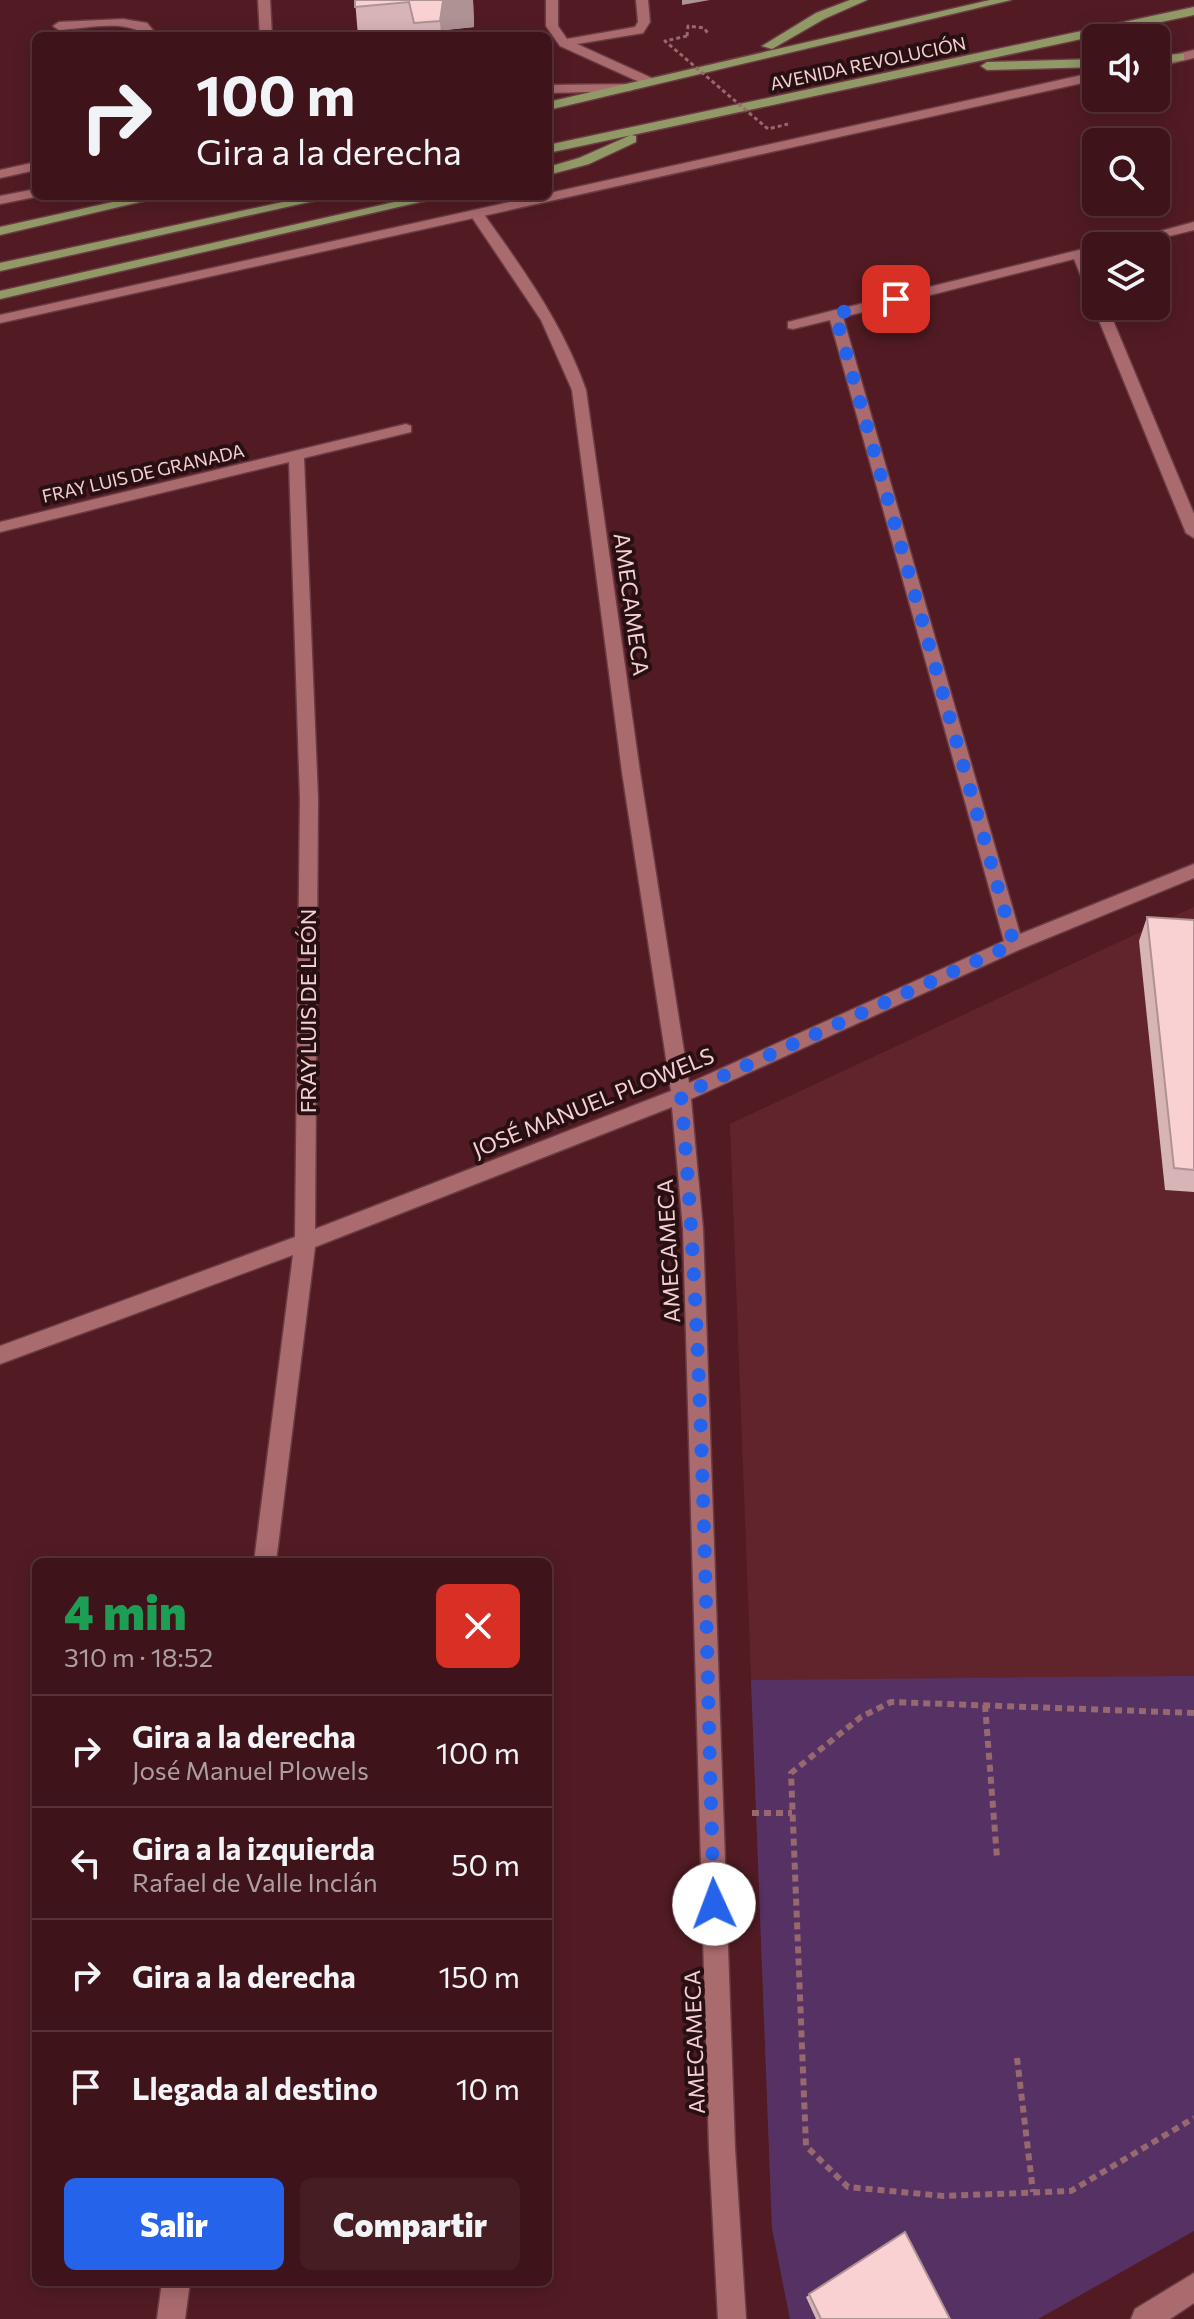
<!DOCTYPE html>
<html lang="es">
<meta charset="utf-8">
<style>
body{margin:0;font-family:Commissioner,sans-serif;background:#451d23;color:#f1f3f6;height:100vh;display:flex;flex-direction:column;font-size:30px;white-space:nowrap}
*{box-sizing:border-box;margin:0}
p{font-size:26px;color:#ad9ea2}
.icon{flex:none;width:44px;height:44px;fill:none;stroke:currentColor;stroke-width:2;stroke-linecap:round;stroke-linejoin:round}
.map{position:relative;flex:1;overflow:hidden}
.details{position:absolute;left:32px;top:1558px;width:520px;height:728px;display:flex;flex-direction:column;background:#3e141a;border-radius:12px;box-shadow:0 4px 20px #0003,0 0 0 2px #573339}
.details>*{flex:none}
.banner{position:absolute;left:32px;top:32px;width:520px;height:168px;border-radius:12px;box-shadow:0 4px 20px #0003,0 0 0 2px #573339;background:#3e141a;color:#f1f3f6;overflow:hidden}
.controls{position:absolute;left:1082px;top:24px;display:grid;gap:16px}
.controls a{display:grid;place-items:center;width:88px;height:88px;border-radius:12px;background:#3e141a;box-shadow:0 4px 20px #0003,0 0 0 2px #573339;font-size:40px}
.pin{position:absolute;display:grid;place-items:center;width:68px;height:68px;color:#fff;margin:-34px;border-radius:16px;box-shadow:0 4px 12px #0006}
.me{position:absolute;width:88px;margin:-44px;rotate:358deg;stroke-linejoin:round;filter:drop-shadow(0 0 6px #0008)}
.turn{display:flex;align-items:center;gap:28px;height:168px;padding:0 32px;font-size:36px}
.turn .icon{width:104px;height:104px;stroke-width:2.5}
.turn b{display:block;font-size:56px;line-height:68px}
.round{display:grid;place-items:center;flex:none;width:84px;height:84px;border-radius:12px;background:#451d23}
.head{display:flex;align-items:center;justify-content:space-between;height:136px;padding:0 32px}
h1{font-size:48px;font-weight:800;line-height:60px;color:#1e9e55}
.primary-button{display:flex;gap:16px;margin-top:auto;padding:16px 32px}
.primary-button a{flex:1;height:92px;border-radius:12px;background:#2563eb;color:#fff;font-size:32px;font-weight:800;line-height:92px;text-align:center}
.primary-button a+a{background:#451d23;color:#f1f3f6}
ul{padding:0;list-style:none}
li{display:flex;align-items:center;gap:24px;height:112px;padding:0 32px;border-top:2px solid #573339}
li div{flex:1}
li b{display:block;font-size:30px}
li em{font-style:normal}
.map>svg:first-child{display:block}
.built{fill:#62242c}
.green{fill:#553263}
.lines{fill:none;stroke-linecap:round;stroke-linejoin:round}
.service-casing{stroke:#6a3b43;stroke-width:3}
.minor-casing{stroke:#6a3b43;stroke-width:3}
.tertiary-casing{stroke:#6a3b43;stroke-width:3}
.primary-casing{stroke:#6a3b43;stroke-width:3}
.path-far1{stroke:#97686d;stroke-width:3;stroke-dasharray:4 3;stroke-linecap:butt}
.path{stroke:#97686d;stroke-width:6;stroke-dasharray:7 5;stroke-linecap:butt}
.service{fill:#aa6b6f;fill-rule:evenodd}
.minor{fill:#aa6b6f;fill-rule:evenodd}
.tertiary{fill:#aa6b6f;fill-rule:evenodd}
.primary{fill:#919a67;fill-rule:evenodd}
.path-bridge{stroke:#97686d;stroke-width:3;stroke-dasharray:4 3;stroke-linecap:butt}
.wall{fill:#d7b4b5}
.shaded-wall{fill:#af9293}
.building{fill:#fad1d2;stroke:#af9293;stroke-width:2}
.route{stroke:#2563eb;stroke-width:14;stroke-dasharray:0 25.2}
.labels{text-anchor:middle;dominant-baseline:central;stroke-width:8;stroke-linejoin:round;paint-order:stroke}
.far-street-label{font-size:18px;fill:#f4d0d2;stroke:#281012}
.street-label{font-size:22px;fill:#f4d0d2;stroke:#281012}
</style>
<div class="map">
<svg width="1194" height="2319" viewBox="0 0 1194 2319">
<rect width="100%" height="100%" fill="#521b23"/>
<!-- built -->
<path class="built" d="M1194 907V2209L790 2319 772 2228 730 1124Z"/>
<!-- green -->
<path class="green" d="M1194 1676V2231L1038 2319H790L772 2228 751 1680Z"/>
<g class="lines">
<defs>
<g id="service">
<path d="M258 0H270L272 36H260Z"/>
<path d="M546 0H558V26L567 39 635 27 638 22 636 0H648L650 22 643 33 577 44 654 79V85H646L560 46 546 26Z"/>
<path d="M123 19 147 23 158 36H145C129 18 82 29 59 30L53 26 59 22Z"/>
<path d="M36 162V170L0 178V170Z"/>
</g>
<g id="minor">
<path d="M473 213H483C523 269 563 324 586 390L640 772 689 1083 1004 941 830 320 793 329 788 328V322L835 310H836L1079 250 1096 246V254L1087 256 1096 279V300L1089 296 1074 259 843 317 1020 934 1194 864V878L1021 949 691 1099 703 1229 735 2148 746 2319H718L709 2148 683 1229 672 1107 315 1247 276 1562H254L293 1255 0 1364V1346L295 1237 300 799 289 462 0 532V522L406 424 411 426V432L304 458 318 799 315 1229 671 1091 622 772 572 390 541 320 471 216Z"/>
<path d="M1194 222V230L1129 246H1105Z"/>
<path d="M1095 303 1096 306H1107L1194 514V538L1186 533 1093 306Z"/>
<path d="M1194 2273V2303L1170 2319H1131L1135 2309Z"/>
<path d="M162 2282H190L185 2319H157Z"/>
</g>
<g id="tertiary">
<path d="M1194 50V58L1156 67V59Z"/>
<path d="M1096 72V80L0 323V315Z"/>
<path d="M634 84 636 87 630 91 548 93V85Z"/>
<path d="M36 189V196H40L0 204V196Z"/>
</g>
<g id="primary">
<path d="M850 0H867L824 19 772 49 762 46 816 13Z"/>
<path d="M990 0H1011L548 110V102Z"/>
<path d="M1194 7V15L548 153V145Z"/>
<path d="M1184 54V60L1156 63V55Z"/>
<path d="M1096 59V67L987 70 981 66 987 62Z"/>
<path d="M631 135 636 136V142L589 164 548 175V167L579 158Z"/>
<path d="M140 196H165L0 235V227Z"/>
<path d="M311 196H336L0 271V263Z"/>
<path d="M421 196H446L0 299V291Z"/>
</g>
</defs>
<!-- service casing -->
<use href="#service" class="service-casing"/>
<!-- minor casing -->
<use href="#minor" class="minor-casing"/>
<!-- tertiary casing -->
<use href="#tertiary" class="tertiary-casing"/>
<!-- primary casing -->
<use href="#primary" class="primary-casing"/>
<!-- path-far1 -->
<path class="path-far1" d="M687 36 688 26 704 28 709 35"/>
<!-- path -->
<g class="path">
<path d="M985 1705 997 1858"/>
<path d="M1194 1713 891 1702 861 1717 791 1773 806 2146 848 2187 944 2196 1071 2191 1194 2118"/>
<path d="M752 1813H792"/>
<path d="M1017 2058 1033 2192"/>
</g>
<!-- service -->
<use href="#service" class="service"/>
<!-- minor -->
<use href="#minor" class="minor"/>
<!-- tertiary -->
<use href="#tertiary" class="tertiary"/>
<!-- primary -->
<use href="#primary" class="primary"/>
<!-- path-bridge -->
<path class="path-bridge" d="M687 36 665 41 768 129 788 124"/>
</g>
<!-- wall -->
<g class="wall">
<path d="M355 0H473L474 27 445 30 444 36H413L412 32 358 36Z"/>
<path d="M1147 917 1194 920V1192L1165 1190 1139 941Z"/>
<path d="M905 2232 950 2319H816L806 2297Z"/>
</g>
<!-- shaded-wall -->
<g class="shaded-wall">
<path d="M449 0H473L474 27 445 30 444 36H441L440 21 443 1Z"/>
<path d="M682 0H710L682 5Z"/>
</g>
<!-- building -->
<g class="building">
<path d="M355 0H449L443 1 440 21 414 23 409 2 355 7Z"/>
<path d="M1147 917 1194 920V1170L1174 1168Z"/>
<path d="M905 2232 950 2319H821L809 2294Z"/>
</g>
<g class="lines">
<!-- route -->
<path class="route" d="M714 1904C705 1634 705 1364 681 1095L1014 944 835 314 896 299"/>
</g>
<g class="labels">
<!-- far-street labels -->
<g class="far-street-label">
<text transform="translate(868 63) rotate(-12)">AVENIDA REVOLUCIÓN</text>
<text transform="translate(143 473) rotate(-13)">FRAY LUIS DE GRANADA</text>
</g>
<!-- street labels -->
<g class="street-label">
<text transform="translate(632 604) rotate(82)">AMECAMECA</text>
<text transform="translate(307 1011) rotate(-90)">FRAY LUIS DE LEÓN</text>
<text transform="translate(593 1102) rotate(-22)">JOSÉ MANUEL PLOWELS</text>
<text transform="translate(668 1251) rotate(-93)">AMECAMECA</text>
<text transform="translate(694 2042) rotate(-92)">AMECAMECA</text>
</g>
</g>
</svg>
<div class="controls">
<a><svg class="icon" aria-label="sound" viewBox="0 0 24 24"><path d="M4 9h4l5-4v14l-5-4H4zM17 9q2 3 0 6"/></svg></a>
<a><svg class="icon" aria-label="search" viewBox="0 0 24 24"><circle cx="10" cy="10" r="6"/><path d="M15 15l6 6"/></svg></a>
<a><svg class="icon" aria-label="layers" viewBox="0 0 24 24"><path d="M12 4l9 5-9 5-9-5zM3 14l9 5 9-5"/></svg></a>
</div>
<div class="pin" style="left:896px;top:299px;background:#d93025"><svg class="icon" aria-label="arrive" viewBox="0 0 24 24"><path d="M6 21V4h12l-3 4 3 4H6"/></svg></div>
<svg class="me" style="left:714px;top:1904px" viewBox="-20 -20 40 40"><circle r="19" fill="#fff"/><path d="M0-13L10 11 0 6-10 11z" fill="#2563eb"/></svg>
<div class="banner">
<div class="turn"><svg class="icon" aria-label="right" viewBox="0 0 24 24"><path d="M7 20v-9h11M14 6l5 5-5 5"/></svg><div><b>100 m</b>Gira a la derecha</div></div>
</div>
<section class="details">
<div class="head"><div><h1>4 min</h1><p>310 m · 18:52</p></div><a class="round" style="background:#d93025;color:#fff"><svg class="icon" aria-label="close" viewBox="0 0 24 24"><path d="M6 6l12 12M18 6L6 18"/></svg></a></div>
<ul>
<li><svg class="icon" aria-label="right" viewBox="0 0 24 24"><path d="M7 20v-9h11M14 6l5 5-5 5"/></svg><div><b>Gira a la derecha</b><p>José Manuel Plowels</p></div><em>100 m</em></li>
<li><svg class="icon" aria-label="left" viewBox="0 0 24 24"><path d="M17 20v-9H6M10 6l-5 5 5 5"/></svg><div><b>Gira a la izquierda</b><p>Rafael de Valle Inclán</p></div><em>50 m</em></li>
<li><svg class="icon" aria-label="right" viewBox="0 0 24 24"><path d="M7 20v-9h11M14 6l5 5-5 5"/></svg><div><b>Gira a la derecha</b></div><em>150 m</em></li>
<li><svg class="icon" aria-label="arrive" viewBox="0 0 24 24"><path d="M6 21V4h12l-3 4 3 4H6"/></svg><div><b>Llegada al destino</b></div><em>10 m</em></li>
</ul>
<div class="primary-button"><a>Salir</a><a>Compartir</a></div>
</section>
</div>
